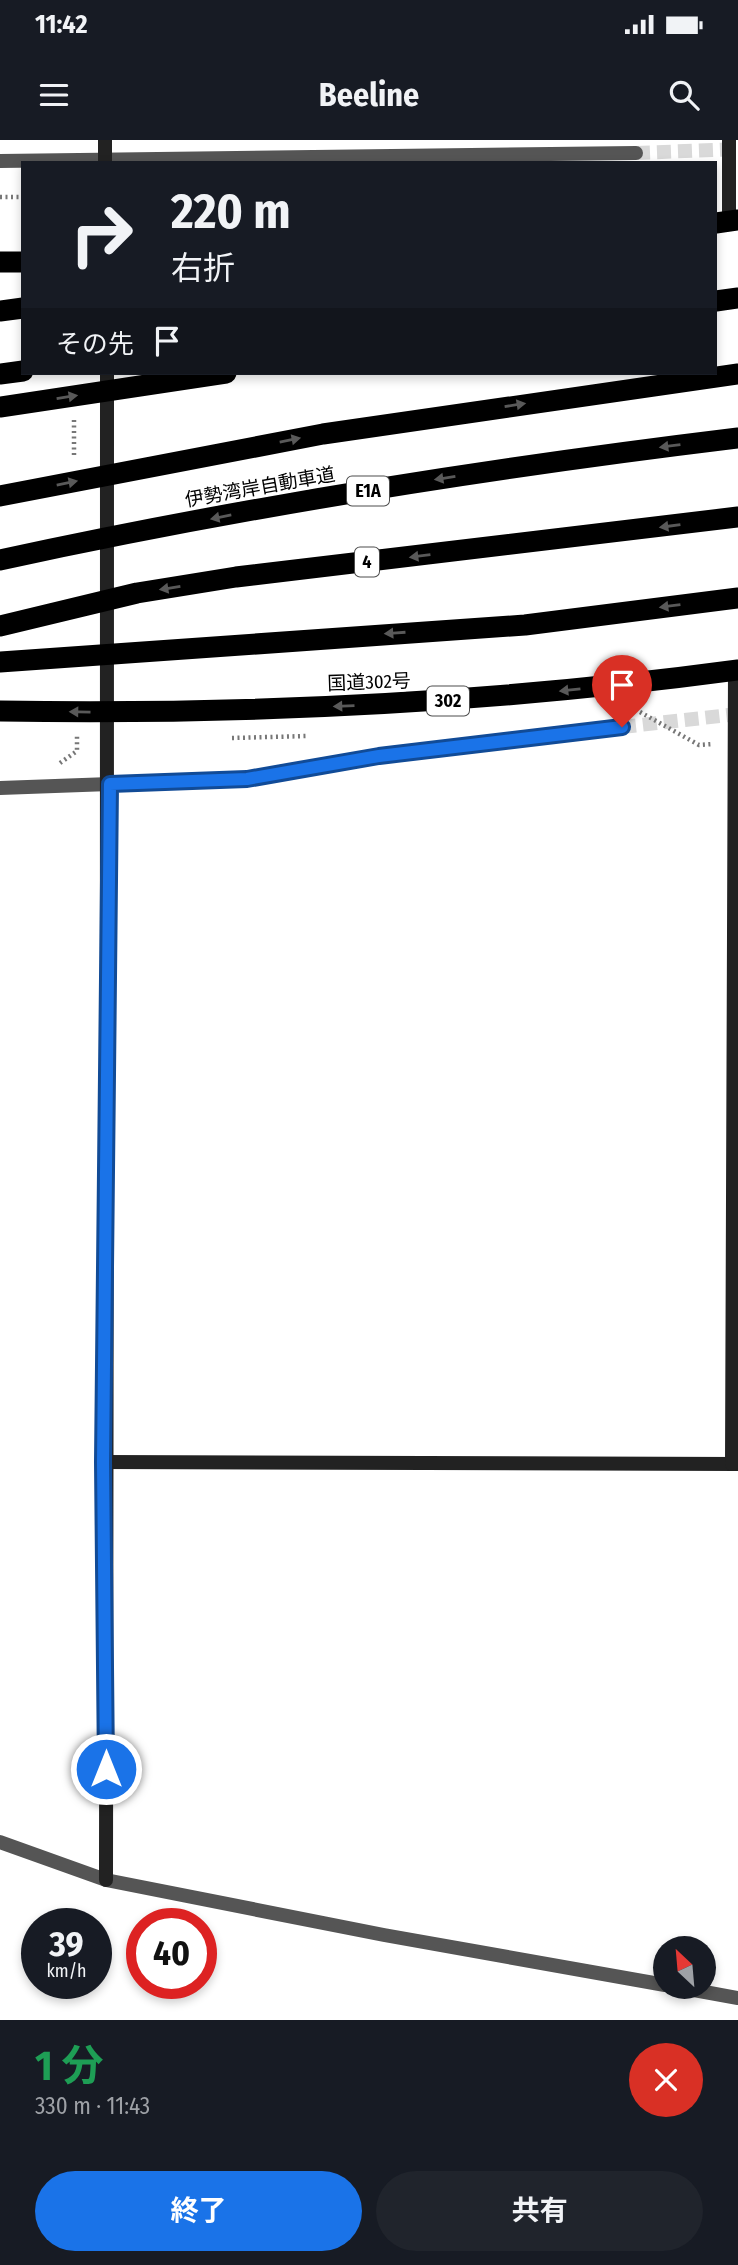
<!DOCTYPE html>
<html lang="ja">
<meta charset="utf-8">
<style>
body{margin:0;font-family:"Fira Sans Condensed","Noto Sans JP",sans-serif;background:#20242c;color:#f1f3f6;height:100vh;display:flex;flex-direction:column;font-size:26px;white-space:nowrap}
*{box-sizing:border-box;margin:0}
p{font-size:23px;color:#9ea1a6}
.icon{flex:none;width:38px;height:38px;fill:none;stroke:currentColor;stroke-width:2;stroke-linecap:round;stroke-linejoin:round}
.map{position:relative;height:1880px;overflow:hidden}
.panel{display:flex;flex-direction:column;background:#171b24;flex:1}
.panel>*{flex:none}
.banner{position:absolute;left:21px;top:21px;width:696px;height:214px;border-radius:0px;box-shadow:0 4px 10px #0003;background:#171b24;color:#f1f3f6;overflow:hidden}
.needle{width:46px;rotate:334deg}
.buttons{position:absolute;left:653px;top:1796px;display:grid;gap:14px}
.buttons a{display:grid;place-items:center;width:63px;height:63px;border-radius:50%;background:#171b24;box-shadow:0 4px 10px #0003;font-size:35px}
.speed{position:absolute;left:21px;top:1768px;display:flex;gap:14px;font-size:35px;font-weight:700;text-align:center}
.speed>*{display:grid;place-content:center;width:91px;height:91px;border-radius:50%;background:#171b24;box-shadow:0 4px 10px #0003;line-height:1}
.speed small{font-size:18px;font-weight:400}
.speed .limit{border:10px solid #d22;background:#fff;color:#111}
.pin{position:absolute;display:grid;place-items:center;width:60px;height:60px;color:#fff;margin:-72px -30px;border-radius:50% 50% 50% 0;rotate:-45deg;box-shadow:0 0 7px #0007}
.pin .icon{rotate:45deg}
.me{position:absolute;width:77px;margin:-38px;rotate:0deg;stroke-linejoin:round;filter:drop-shadow(0 0 5px #0008)}
.turn{display:flex;align-items:center;gap:24px;height:147px;padding:0 35px;font-size:32px}
.turn .icon{width:91px;height:91px;stroke-width:2.5}
.turn b{display:block;font-size:49px;line-height:60px}
.then{display:flex;align-items:center;height:66px;padding:0 35px;background:#0003;gap:14px;font-size:26px}
.round{display:grid;place-items:center;flex:none;width:74px;height:74px;border-radius:37px;background:#20242c}
.overview{display:flex;align-items:center;justify-content:space-between;height:119px;padding:0 35px}
h1{font-size:42px;font-weight:700;line-height:52px;color:#1e9e55}
.primary-button{display:flex;gap:14px;margin-top:auto;padding:14px 35px}
.primary-button a{flex:1;height:80px;border-radius:42px;background:#1a73e8;color:#fff;font-size:28px;font-weight:700;line-height:80px;text-align:center}
.primary-button a+a{background:#20242c;color:#f1f3f6}
.status{display:flex;justify-content:space-between;align-items:center;height:49px;padding:0 35px;background:#171b24;direction:ltr}
.status svg{height:19px;fill:currentColor}
header{display:flex;justify-content:space-between;align-items:center;height:91px;padding:0 35px;background:#171b24;font-size:32px;font-weight:700}
.map>svg:first-child{display:block}
.lines{fill:none;stroke-linecap:round;stroke-linejoin:round}
.street-tunnel{stroke:#d9d9d9;stroke-width:14;stroke-dasharray:14 7;stroke-linecap:butt}
.path{stroke:#777;stroke-width:4.5;stroke-dasharray:2 3.5;stroke-linecap:butt}
.street{stroke:#555;stroke-width:14}
.secondary{stroke:#222;stroke-width:14}
.highway{stroke:#000;stroke-width:21}
.oneway{fill:#595959}
.route-casing{stroke:#114b97;stroke-width:18}
.route{stroke:#1a73e8;stroke-width:12}
.labels{text-anchor:middle;dominant-baseline:central;stroke-width:5;stroke-linejoin:round;paint-order:stroke}
.shield{fill:#fff;stroke:#4c4c4c;stroke-width:2}
.shield-label{font-size:18px;font-weight:bold;fill:#000}
.street-label{font-size:19px;fill:#000;stroke:#fff}
</style>
<div class="status"><b>11:42</b><svg viewBox="0 0 49 12"><path d="M0 12V9h3v3zM5 12V6h3v6zM10 12V3h3v9zM15 12V0h3v12zM26 1h20v11H26zM47 4h2v5h-2z"/></svg></div>
<header><svg class="icon" aria-label="menu" viewBox="0 0 24 24"><path d="M4 6h16M4 12h16M4 18h16"/></svg>Beeline<svg class="icon" aria-label="search" viewBox="0 0 24 24"><circle cx="10" cy="10" r="6"/><path d="M15 15l6 6"/></svg></header>
<div class="map">
<svg width="738" height="1880" viewBox="0 0 738 1880">
<rect width="100%" height="100%" fill="#fff"/>
<g class="lines">
<!-- street-tunnel -->
<g class="street-tunnel">
<path d="M636 13 738 9"/>
<path d="M622 587 738 574"/>
</g>
<!-- path -->
<g class="path">
<path d="M0 57H23"/>
<path d="M74 280V317"/>
<path d="M640 572 699 605 713 604"/>
<path d="M232 598 307 596"/>
<path d="M60 623 77 611V595"/>
</g>
<!-- street -->
<g class="street">
<path d="M0 21 636 13"/>
<path d="M0 648 247 639 379 616 622 587"/>
<path d="M0 1702 106 1740 384 1795 665 1845"/>
<path d="M672 1846 738 1858"/>
</g>
<!-- secondary -->
<g class="secondary">
<path d="M105 0V23"/>
<path d="M729 81V0"/>
<path d="M103 1322 738 1324"/>
<path d="M732 1324 735 530"/>
<path d="M106 1740C103 1238 111 735 107 233"/>
</g>
<!-- highway -->
<g class="highway">
<path d="M716 83 738 80"/>
<path d="M0 122H23"/>
<path d="M716 161 738 158"/>
<path d="M0 171 23 168"/>
<path d="M0 234 23 231"/>
<path d="M0 267 226 233"/>
<path d="M0 356 323 294 738 234"/>
<path d="M0 420C243 367 491 328 738 298"/>
<path d="M0 486 137 453 236 437 738 377"/>
<path d="M0 522 525 485 738 458"/>
<path d="M0 571C247 575 493 563 738 530"/>
</g>
</g>
<!-- one-way arrows -->
<defs><path id="oneway-solid" d="M-6-.8H1V-3.2L6.5 0L1 3.2V.8H-6Z" transform="scale(1.75)"/></defs>
<g class="oneway">
<use href="#oneway-solid" transform="translate(67 257) rotate(-9)"/>
<use href="#oneway-solid" transform="translate(515 265) rotate(-9)"/>
<use href="#oneway-solid" transform="translate(290 300) rotate(-11)"/>
<use href="#oneway-solid" transform="translate(670 306) rotate(173)"/>
<use href="#oneway-solid" transform="translate(445 338) rotate(171)"/>
<use href="#oneway-solid" transform="translate(67 343) rotate(-11)"/>
<use href="#oneway-solid" transform="translate(221 377) rotate(169)"/>
<use href="#oneway-solid" transform="translate(670 386) rotate(172)"/>
<use href="#oneway-solid" transform="translate(420 416) rotate(173)"/>
<use href="#oneway-solid" transform="translate(170 448) rotate(171)"/>
<use href="#oneway-solid" transform="translate(670 466) rotate(173)"/>
<use href="#oneway-solid" transform="translate(395 493) rotate(176)"/>
<use href="#oneway-solid" transform="translate(570 550) rotate(174)"/>
<use href="#oneway-solid" transform="translate(344 566) rotate(178)"/>
<use href="#oneway-solid" transform="translate(80 572) rotate(-179)"/>
</g>
<g class="lines">
<defs>
<path id="route" d="M106 1629 103 1322 110 644 247 639 379 616 622 587"/>
</defs>
<!-- route casing -->
<use href="#route" class="route-casing"/>
<!-- route -->
<use href="#route" class="route"/>
</g>
<g class="labels">
<!-- shield labels -->
<g class="shield">
<rect x="347" y="336.5" width="42" height="29" rx="5"/>
<rect x="355" y="407.5" width="24" height="29" rx="5"/>
<rect x="427" y="546.5" width="42" height="29" rx="5"/>
</g>
<g class="shield-label">
<text x="368" y="351">E1A</text>
<text x="367" y="422">4</text>
<text x="448" y="561">302</text>
</g>
<!-- street labels -->
<g class="street-label">
<text transform="translate(260 347) rotate(-10)">伊勢湾岸自動車道</text>
<text transform="translate(369 542) rotate(-2)">国道302号</text>
</g>
</g>
</svg>
<div class="buttons">
<a><svg class="needle" viewBox="-14 -14 28 28"><path d="M0-13l5 13h-10z" fill="#e53935"/><path d="M0 13l5-13h-10z" fill="#9ea1a6"/></svg></a>
</div>
<div class="speed"><div>39<small>km/h</small></div><div class="limit">40</div></div>
<div class="pin" style="left:622px;top:587px;background:#d93025"><svg class="icon" aria-label="arrive" viewBox="0 0 24 24"><path d="M6 21V4h12l-3 4 3 4H6"/></svg></div>
<svg class="me" style="left:106px;top:1629px" viewBox="-20 -20 40 40"><circle r="17" fill="#1a73e8" stroke="#fff" stroke-width="3"/><path d="M0-11L8 9 0 5-8 9z" fill="#fff"/></svg>
<div class="banner">
<div class="turn"><svg class="icon" aria-label="right" viewBox="0 0 24 24"><path d="M7 20v-9h11M14 6l5 5-5 5"/></svg><div><b>220 m</b>右折</div></div>
<div class="then">その先<svg class="icon" aria-label="arrive" viewBox="0 0 24 24"><path d="M6 21V4h12l-3 4 3 4H6"/></svg></div>
</div>
</div>
<section class="panel">
<div class="overview"><div><h1>1 分</h1><p>330 m · 11:43</p></div><a class="round" style="background:#d93025;color:#fff"><svg class="icon" aria-label="close" viewBox="0 0 24 24"><path d="M6 6l12 12M18 6L6 18"/></svg></a></div>
<div class="primary-button"><a>終了</a><a>共有</a></div>
</section>
